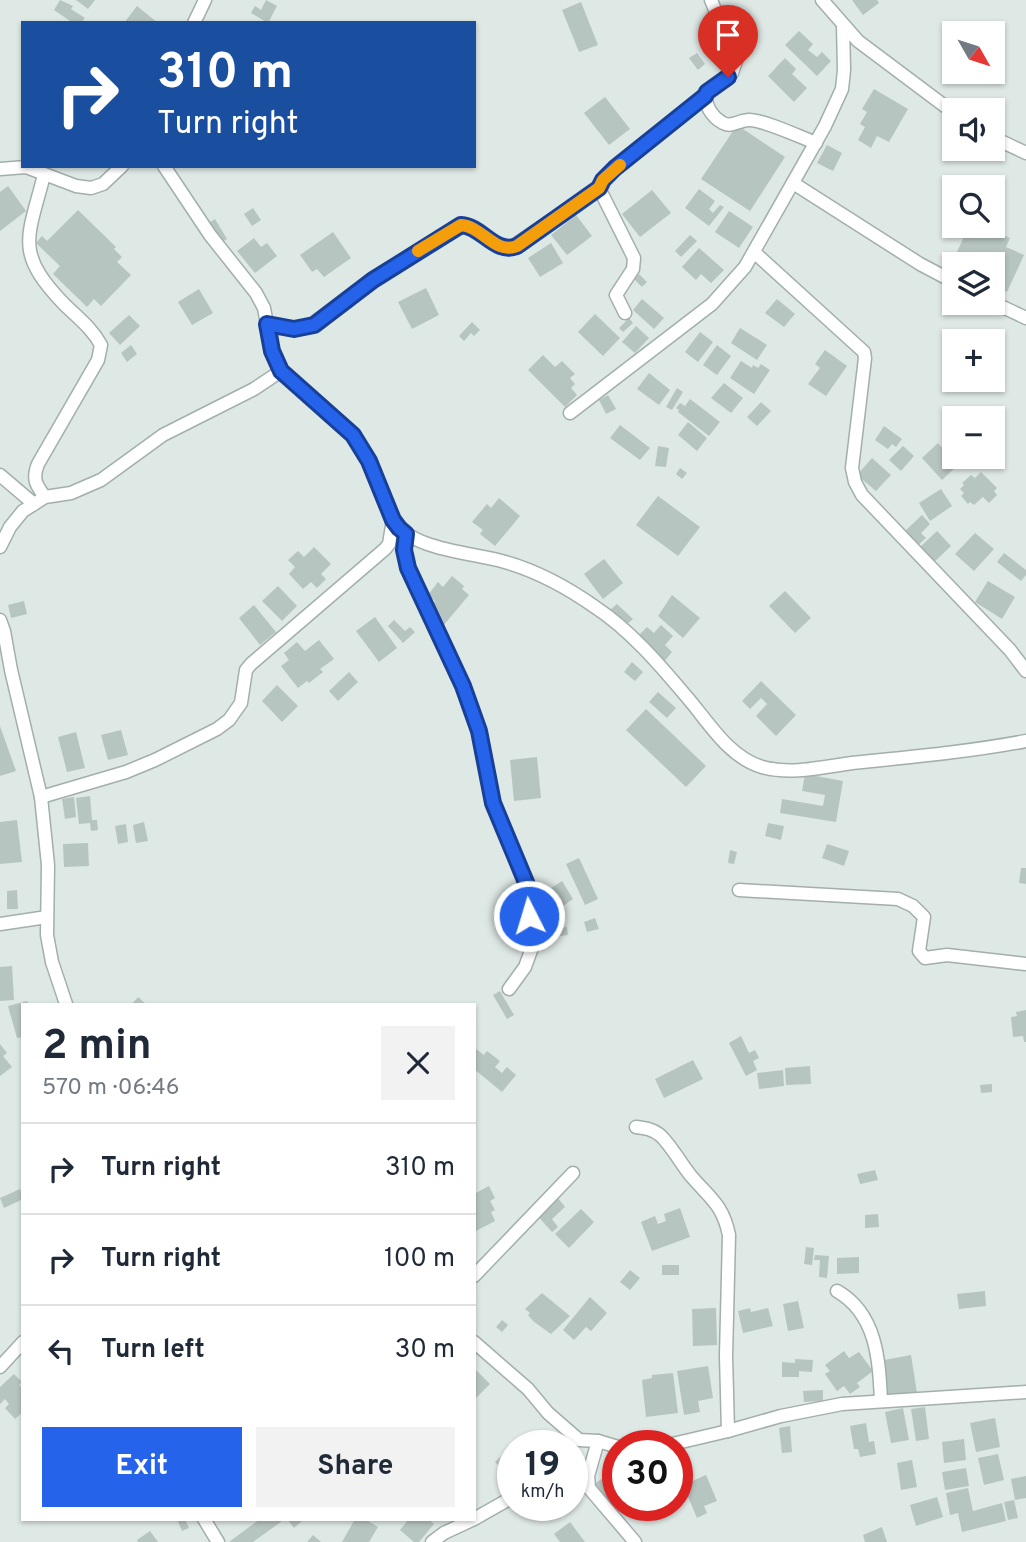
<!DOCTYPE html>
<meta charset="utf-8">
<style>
body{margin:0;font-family:Overpass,sans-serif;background:#f2f2f3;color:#1f2937;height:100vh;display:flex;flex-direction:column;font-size:26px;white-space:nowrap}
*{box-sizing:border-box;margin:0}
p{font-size:23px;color:#747a83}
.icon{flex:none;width:38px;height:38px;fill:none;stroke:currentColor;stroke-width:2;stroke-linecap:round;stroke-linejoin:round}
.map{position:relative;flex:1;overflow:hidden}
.details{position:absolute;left:21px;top:1003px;width:455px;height:518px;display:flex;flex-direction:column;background:#fff;border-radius:0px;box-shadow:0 2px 5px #0004}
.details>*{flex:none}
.top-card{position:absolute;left:21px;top:21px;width:455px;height:147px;border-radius:0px;box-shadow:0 2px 5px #0004;background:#1a4fa0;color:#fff;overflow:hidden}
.needle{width:46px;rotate:129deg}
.tools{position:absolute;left:942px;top:21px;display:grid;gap:14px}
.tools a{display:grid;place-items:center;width:63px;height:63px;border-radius:0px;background:#fff;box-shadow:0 2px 5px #0004;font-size:35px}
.speed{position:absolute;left:497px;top:1430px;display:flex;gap:14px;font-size:35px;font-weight:700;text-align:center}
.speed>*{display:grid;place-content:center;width:91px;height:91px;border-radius:50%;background:#fff;box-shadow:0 2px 5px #0004;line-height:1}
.speed small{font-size:18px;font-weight:400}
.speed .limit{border:10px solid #d22;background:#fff;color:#111}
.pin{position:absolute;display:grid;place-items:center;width:60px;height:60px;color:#fff;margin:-72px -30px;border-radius:50% 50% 50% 0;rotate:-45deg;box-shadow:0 0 7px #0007}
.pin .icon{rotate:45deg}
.me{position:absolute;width:77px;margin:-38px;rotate:355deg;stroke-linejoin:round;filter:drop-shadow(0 0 5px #0008)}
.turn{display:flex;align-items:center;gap:24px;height:147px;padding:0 21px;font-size:32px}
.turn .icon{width:91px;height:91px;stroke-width:2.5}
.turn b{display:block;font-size:49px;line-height:60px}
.round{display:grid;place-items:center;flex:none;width:74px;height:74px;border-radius:0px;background:#f2f2f3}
.headline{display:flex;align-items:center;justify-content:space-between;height:119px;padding:0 21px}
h1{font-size:42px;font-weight:700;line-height:52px}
.cta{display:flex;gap:14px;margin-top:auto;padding:14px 21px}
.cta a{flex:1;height:80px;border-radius:0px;background:#2563eb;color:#fff;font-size:28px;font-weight:700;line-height:80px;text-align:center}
.cta a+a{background:#f2f2f3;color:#1f2937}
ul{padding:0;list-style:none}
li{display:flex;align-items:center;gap:21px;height:91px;padding:0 21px;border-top:2px solid #e0e1e3}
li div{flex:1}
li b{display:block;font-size:26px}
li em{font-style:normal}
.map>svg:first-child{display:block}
.building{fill:#b7c5c1}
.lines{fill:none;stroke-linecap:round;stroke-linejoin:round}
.minor-casing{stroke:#a2afac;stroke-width:15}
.minor{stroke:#fff;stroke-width:12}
.route-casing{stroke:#184099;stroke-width:18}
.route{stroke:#2563eb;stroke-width:12}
.slow{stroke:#f59e0b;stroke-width:12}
</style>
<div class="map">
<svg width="1026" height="1542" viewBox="0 0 1026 1542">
<rect width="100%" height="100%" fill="#dee8e5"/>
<!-- building -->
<g class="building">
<path d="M60 0 73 6 71 9 85 18 81 23H73L54 10Z"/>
<path d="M76 0H95L88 9Z"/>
<path d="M266 0 277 6 268 23 251 13 255 6 261 10Z"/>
<path d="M852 0H877L879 3 863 15Z"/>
<path d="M581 2 598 45 579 52 562 10Z"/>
<path d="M137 6 158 23H124Z"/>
<path d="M799 31 813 44 808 50 817 57 822 52 831 61 817 76 785 45Z"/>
<path d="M697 53 705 64 698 70 689 58Z"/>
<path d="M785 58 796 69 792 74 807 88 794 102 768 76Z"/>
<path d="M874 89 908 109 889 142 877 136 871 148 858 140 865 127 860 124 867 112 862 109Z"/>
<path d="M605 97 630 129 609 145 584 113Z"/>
<path d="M737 125 785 157 750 211 701 179Z"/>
<path d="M827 145 842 153 833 171 817 163Z"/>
<path d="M8 186 26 211 0 231V192Z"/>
<path d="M699 189 715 201 709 209 713 213 720 205 724 207 709 226 685 208Z"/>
<path d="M652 190 671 213 640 237 622 214Z"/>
<path d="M253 208 261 220 252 226 244 214Z"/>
<path d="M78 210 116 247 114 249 122 257 117 262 131 275 101 306 94 299 87 307 53 274 60 266 36 243 42 236 47 241Z"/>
<path d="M729 211 753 227 739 248 715 232Z"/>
<path d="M576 215 592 236 567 255 551 235Z"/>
<path d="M215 219 227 239 219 244 207 224Z"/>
<path d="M969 226H982L1010 238 1006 247 1024 255 1007 292 992 286 995 275 992 274V264H954V268L950 267Z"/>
<path d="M333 232 351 258 324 277 317 269 312 272 300 255Z"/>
<path d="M690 235 697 241 681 257 675 251Z"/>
<path d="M254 238 261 247 267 243 277 256 255 273 237 251Z"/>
<path d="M551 243 563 263 540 277 528 258Z"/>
<path d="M699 248 724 270 711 283 701 274 696 280 682 267Z"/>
<path d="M639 274 647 282 642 287 634 279Z"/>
<path d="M426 288 439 315 412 329 398 302Z"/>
<path d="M199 289 213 313 192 325 178 302Z"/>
<path d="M642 299 664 318 654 329 633 310Z"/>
<path d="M777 299 795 314 784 327 765 313Z"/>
<path d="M595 314 620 338 603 356 578 332Z"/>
<path d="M129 315 140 326 120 345 109 333Z"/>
<path d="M629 318 633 323 623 332 619 328Z"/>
<path d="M472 322 480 330 474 336 471 333 464 341 459 336Z"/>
<path d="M636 326 649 338 635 353 622 342Z"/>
<path d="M740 328 767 345 757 360 731 343Z"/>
<path d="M700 332 713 342 698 362 685 352Z"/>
<path d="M131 345 137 354 127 362 121 353Z"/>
<path d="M717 345 731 356 717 375 703 365Z"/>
<path d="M825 350 847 366 826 396 808 384 820 368 815 364Z"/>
<path d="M543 355 555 367 562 361 575 374 570 378 575 384 571 388 577 395 565 407 528 370Z"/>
<path d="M741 361 752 368 753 365 758 368 761 364 770 370 754 394 730 378Z"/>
<path d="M649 373 670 390 659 405 637 389Z"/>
<path d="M724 383 743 398 731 413 711 398Z"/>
<path d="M677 388 683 392 672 410 666 407Z"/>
<path d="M608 395 616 409 606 414 599 400Z"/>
<path d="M690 399 720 422 709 436 678 412 679 410 676 408 680 403 685 406Z"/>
<path d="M761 402 771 411 757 426 747 417Z"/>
<path d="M688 422 707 438 697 451 678 435Z"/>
<path d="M620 425 650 448 640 460 610 438Z"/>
<path d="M884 426 902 439 896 447 892 444 888 449 875 440Z"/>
<path d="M938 443 958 465 942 480 922 458Z"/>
<path d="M658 446 669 448 666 467 655 466Z"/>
<path d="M903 446 914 456 901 471 889 460Z"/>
<path d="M872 458 891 475 876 491 857 475Z"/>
<path d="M680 468 687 473 682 479 676 474Z"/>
<path d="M981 472 997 488 994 491 997 495 989 503 983 497 974 505 970 502 968 504 961 496 964 493 960 489 964 485 962 483 971 475 975 478Z"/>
<path d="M941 489 952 506 930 521 919 503Z"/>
<path d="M658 496 700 527 678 556 636 525Z"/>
<path d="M499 498 520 516 495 546 480 534 483 530 472 522 487 504 491 508Z"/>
<path d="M922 515 930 524 921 533 926 538 916 547 903 533Z"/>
<path d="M937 531 951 546 931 565 917 550Z"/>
<path d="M975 533 994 549 974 571 955 554Z"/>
<path d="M314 547 331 564 321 574 326 579 317 588 311 582 303 589 289 574 295 567 288 560 298 551 304 557Z"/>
<path d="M1004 553 1026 570V575L1021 581 997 562Z"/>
<path d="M604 559 623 583 603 599 584 574Z"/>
<path d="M452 576 464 586 462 589 469 595 443 626 432 618 437 613 429 607 435 601 428 595 438 582 443 587Z"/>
<path d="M988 581 1015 597 1002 619 975 602Z"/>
<path d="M278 586 297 606 282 621 262 601Z"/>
<path d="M785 591 811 618 795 633 769 606Z"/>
<path d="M672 595 700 618 683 638 658 616Z"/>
<path d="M24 601 27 614 11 618 8 605Z"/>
<path d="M617 604 633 619 626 625 610 610Z"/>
<path d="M254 605 276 632 260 645 239 618Z"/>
<path d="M375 617 397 648 379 662 356 631Z"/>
<path d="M394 620 405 631 410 627 415 632 403 643 388 626Z"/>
<path d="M661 625 673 636 665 645 672 652 663 663 636 638 647 627 654 633Z"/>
<path d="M319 640 334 659 320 669 323 672 309 683 307 681 298 688 281 666 289 660 284 653 297 642 305 651Z"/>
<path d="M632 662 643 672 635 681 624 672Z"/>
<path d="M349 672 358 682 338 701 329 691Z"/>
<path d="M761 681 796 715 776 736 756 716 767 704 761 698 750 709 742 701Z"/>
<path d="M277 685 298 706 282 722 262 701Z"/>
<path d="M658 692 676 708 667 718 649 702Z"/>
<path d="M646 709 706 766 686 787 626 730Z"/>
<path d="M0 726 16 771 0 776Z"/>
<path d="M121 730 128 755 108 760 101 735Z"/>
<path d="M76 732 85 768 67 772 58 737Z"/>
<path d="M537 757 541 798 514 801 510 760Z"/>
<path d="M805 774 843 781 836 822 780 813 782 799 823 806 825 795 802 791Z"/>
<path d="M90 796 92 820H97L98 830 91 831 90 823 79 824 76 798Z"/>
<path d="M74 797 76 817 65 819 62 799Z"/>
<path d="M17 820 22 862 0 864V822Z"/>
<path d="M144 822 148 841 136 843 133 825Z"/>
<path d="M768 823 784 826 781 840 765 836Z"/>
<path d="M126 824 128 842 118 844 115 826Z"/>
<path d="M88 843 89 866 64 867 63 844Z"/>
<path d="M827 844 849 851 844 866 822 858Z"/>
<path d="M730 850 737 852 734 864 728 863Z"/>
<path d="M579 858 598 899 585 905 566 864Z"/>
<path d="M1021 868H1026V884L1019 883Z"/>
<path d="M562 881 573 899 563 906 551 888Z"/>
<path d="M538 888 546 920 539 921 531 889Z"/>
<path d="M17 890 18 909H7V891Z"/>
<path d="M595 918 599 929 587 932 584 922Z"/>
<path d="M567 927 568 935 560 936V928Z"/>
<path d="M12 966 14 1000 0 1001V967Z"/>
<path d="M500 991 514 1015 507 1019 493 995Z"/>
<path d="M138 997 146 1004H132Z"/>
<path d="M27 1001 29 1004H23V1037L17 1038 8 1006Z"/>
<path d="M1026 1010V1042H1024L1023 1036 1013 1037 1011 1017 1017 1016 1016 1012Z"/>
<path d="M741 1036 749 1053 755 1050 759 1058 753 1061 757 1070 746 1076 729 1043Z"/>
<path d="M0 1044 7 1053 3 1056 12 1067 0 1076Z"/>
<path d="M476 1049 484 1055 487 1051 500 1061 495 1067 502 1073 507 1067 516 1075 502 1092 474 1069Z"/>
<path d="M693 1060 703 1079 664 1098 655 1079Z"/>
<path d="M810 1066 811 1084 786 1085 785 1068Z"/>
<path d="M783 1070 784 1086 759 1089 757 1073Z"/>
<path d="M992 1084V1092L981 1093 980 1085Z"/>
<path d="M875 1170 878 1180 860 1184 857 1174Z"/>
<path d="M489 1186 495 1198 490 1201 495 1210 491 1212 495 1221 474 1232V1194Z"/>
<path d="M20 1189 23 1199 4 1208 0 1198Z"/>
<path d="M558 1198 565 1207 552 1219 558 1227 552 1232 536 1214 544 1211Z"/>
<path d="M680 1208 690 1237 652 1251 641 1222 655 1216 658 1224 666 1221 664 1214Z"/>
<path d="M581 1209 594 1222 569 1248 555 1234Z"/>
<path d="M878 1214 879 1227 865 1228V1215Z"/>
<path d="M806 1247 814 1248 812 1265 804 1264Z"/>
<path d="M815 1255 829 1256 827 1278 819 1277 820 1260H814Z"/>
<path d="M859 1257V1273L837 1274V1258Z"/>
<rect x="662" y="1265" width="17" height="10"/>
<path d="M630 1270 640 1278 630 1290 620 1282Z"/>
<path d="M985 1291 986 1306 959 1309 957 1294Z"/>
<path d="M542 1293 570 1316 551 1334 533 1321 528 1315 530 1313 525 1309Z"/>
<path d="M590 1297 607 1313 591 1331 586 1327 574 1340 563 1330Z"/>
<path d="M798 1301 804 1328 788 1331 783 1304Z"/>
<path d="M716 1308 717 1345 693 1346 692 1309Z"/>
<path d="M750 1308 751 1312 768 1308 773 1326 743 1333 738 1311Z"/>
<path d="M502 1320 508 1325 502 1332 496 1327Z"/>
<path d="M844 1351 849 1358 859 1352 873 1371 857 1383 860 1387 850 1394 844 1386 837 1391 825 1374 830 1371 825 1365Z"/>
<path d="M911 1355 917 1393 886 1399 879 1361Z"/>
<path d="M795 1359 813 1360 812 1372 799 1371V1377H782V1362L795 1363Z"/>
<path d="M708 1366 713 1398 698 1401 700 1412 684 1415 677 1371Z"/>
<path d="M474 1368 490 1384 474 1400Z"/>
<path d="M673 1373 678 1413 646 1417 642 1380 652 1378V1375Z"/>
<path d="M14 1374 22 1382 19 1385 23 1389V1412L15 1419 5 1408 9 1404 5 1399 0 1404V1387Z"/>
<path d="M823 1390V1401L804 1402 803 1391Z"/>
<path d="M925 1407 929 1439 916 1441 911 1409Z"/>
<path d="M903 1408 909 1440 891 1443 885 1412Z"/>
<path d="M995 1418 1000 1447 976 1452 970 1423Z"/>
<path d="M866 1423 869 1442 874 1441 876 1454 860 1457 858 1449H854L850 1426Z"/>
<path d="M790 1426 792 1452 782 1453 779 1428Z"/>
<path d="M964 1439 966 1460 944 1463 942 1442Z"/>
<path d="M511 1447 513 1449V1480L495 1462Z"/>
<path d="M998 1454 1004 1480 984 1485 978 1458Z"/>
<path d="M912 1460 917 1487 901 1490 897 1463Z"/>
<path d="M576 1463 583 1473 572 1480V1465Z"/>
<path d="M966 1468 969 1486 945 1490 942 1472Z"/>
<path d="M609 1474 618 1488V1493L605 1501 594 1484Z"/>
<path d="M706 1475 717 1501 704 1506 707 1513 697 1518 683 1485Z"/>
<path d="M1026 1476V1498L1015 1500 1011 1479Z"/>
<path d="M968 1488 973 1511 1002 1503 1006 1521 962 1532 958 1513 950 1515 946 1493Z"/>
<path d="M937 1497 943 1517 916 1526 910 1505Z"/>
<path d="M1014 1500 1018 1518 1008 1520 1004 1502Z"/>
<path d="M658 1505H676L663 1513Z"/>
<path d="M177 1519H185L189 1528 182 1531Z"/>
<path d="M260 1519H285L253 1542H229Z"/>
<path d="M287 1519H300L302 1521 294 1528Z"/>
<path d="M355 1519H365L378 1527 369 1542H342Z"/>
<path d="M409 1519H428L434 1524 419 1542H414L400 1530Z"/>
<path d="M570 1522 585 1542H560L554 1534Z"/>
<path d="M882 1527 887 1542H865L863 1535Z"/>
<path d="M150 1531 158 1542H138L137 1540Z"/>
<path d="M313 1535 321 1542H307Z"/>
</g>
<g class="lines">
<defs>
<g id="minor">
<path d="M711 0 736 61 732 73 707 92C703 104 712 117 723 123 732 128 739 120 749 120 764 120 800 137 816 143"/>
<path d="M822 0 858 41 954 113"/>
<path d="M194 23 205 0"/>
<path d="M992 137 1026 153"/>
<path d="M164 166 210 235 256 293 264 308 272 351 281 371 353 434 369 461 393 520C413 551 471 552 505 562 537 571 568 588 595 607 630 630 659 664 686 696 708 721 728 757 762 767 791 775 823 767 852 763 910 757 968 752 1026 741"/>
<path d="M0 169 26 167 76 186 91 188 103 184 122 166"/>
<path d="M44 175C28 238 14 252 64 304 77 317 92 328 101 345L98 360 38 464C32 479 36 485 45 497"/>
<path d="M793 183 920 264 954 282"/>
<path d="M754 252 864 352 865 358 852 468 855 482 862 495 1010 650 1026 671"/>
<path d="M992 302 1026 318"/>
<path d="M625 313 616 295 633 269 634 258 599 188 603 180 615 168 705 96"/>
<path d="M267 324C284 327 298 331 314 325L373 280 461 225C480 226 491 245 509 249L599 188"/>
<path d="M570 413 712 304 745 267 825 126 842 89 844 70 843 26"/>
<path d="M0 475 34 504"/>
<path d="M406 534 404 550 407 568 463 686 479 731 493 803 530 893 529 916 533 945 525 967 509 989"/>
<path d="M0 547 10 527 23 511 45 497 71 493 101 480 163 435 254 389 281 371"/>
<path d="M0 620 4 631 11 670 41 797 48 865 47 935 52 962 66 1004"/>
<path d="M41 797 126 772 155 760 217 729 229 720 241 703 246 670 251 664 385 549 389 544 393 520"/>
<path d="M739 890 898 899 913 906 924 917 919 951 925 958 947 955 1026 964"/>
<path d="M0 924 47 917"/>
<path d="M636 1127C645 1128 653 1129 661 1136 673 1148 681 1164 691 1176 710 1198 723 1205 729 1235L726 1356 728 1431"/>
<path d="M474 1276 573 1173"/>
<path d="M837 1291C877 1314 879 1360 881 1401"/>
<path d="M474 1342 528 1389 548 1413 579 1440 598 1441 618 1447"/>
<path d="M0 1367 23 1342"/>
<path d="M598 1441 588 1476 589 1488 635 1542"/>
<path d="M664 1446 728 1431 781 1416 842 1404 1026 1392"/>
<path d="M204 1519 218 1542"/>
<path d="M474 1519 513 1497"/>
<path d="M432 1542 444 1533 474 1519"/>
</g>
</defs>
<!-- minor casing -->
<use href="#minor" class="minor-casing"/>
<!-- minor -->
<use href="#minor" class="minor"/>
</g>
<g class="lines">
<defs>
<path id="route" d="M529 916 530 892 493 803 479 731 463 686 408 568 404 550 406 534 399 528 393 520 369 461 353 435 281 371 272 351 267 324 294 329 314 325 373 280 461 225C482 226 495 255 517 246L599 188 603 180 615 168 705 96 707 92 728 77"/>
</defs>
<!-- route casing -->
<use href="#route" class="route-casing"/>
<!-- route -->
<use href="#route" class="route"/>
<!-- slow -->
<path class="slow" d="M418 251 461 225C482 226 495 255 517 246L599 188 603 180 620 165"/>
</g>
</svg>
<div class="tools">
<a><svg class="needle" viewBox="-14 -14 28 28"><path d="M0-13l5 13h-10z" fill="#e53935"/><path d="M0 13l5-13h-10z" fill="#747a83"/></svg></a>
<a><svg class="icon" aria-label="sound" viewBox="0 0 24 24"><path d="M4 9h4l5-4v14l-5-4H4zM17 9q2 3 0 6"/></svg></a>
<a><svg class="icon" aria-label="search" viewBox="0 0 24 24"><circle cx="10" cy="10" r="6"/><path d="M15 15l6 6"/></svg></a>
<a><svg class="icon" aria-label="layers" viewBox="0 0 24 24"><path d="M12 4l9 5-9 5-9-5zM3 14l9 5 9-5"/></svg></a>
<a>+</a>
<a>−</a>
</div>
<div class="speed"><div>19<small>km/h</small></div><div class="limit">30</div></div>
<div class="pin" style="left:728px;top:77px;background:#d93025"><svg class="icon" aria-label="arrive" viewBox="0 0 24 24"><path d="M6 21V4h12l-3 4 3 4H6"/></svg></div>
<svg class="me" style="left:529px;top:916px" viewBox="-20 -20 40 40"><circle r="17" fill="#2563eb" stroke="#fff" stroke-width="3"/><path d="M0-11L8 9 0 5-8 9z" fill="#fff"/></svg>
<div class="top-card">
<div class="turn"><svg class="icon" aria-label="right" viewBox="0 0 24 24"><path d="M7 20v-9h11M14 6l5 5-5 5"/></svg><div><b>310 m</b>Turn right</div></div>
</div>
<section class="details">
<div class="headline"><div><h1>2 min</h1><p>570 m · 06:46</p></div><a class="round"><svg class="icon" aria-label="close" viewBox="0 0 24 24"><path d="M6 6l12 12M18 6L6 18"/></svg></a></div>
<ul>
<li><svg class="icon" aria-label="right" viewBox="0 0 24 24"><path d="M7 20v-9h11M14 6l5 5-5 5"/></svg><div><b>Turn right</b></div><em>310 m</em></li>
<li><svg class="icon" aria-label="right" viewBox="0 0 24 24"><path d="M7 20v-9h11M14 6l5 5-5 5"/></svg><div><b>Turn right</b></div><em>100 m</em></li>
<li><svg class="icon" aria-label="left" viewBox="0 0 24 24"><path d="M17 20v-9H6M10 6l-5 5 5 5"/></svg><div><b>Turn left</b></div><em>30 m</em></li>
</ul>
<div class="cta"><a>Exit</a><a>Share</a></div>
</section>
</div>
